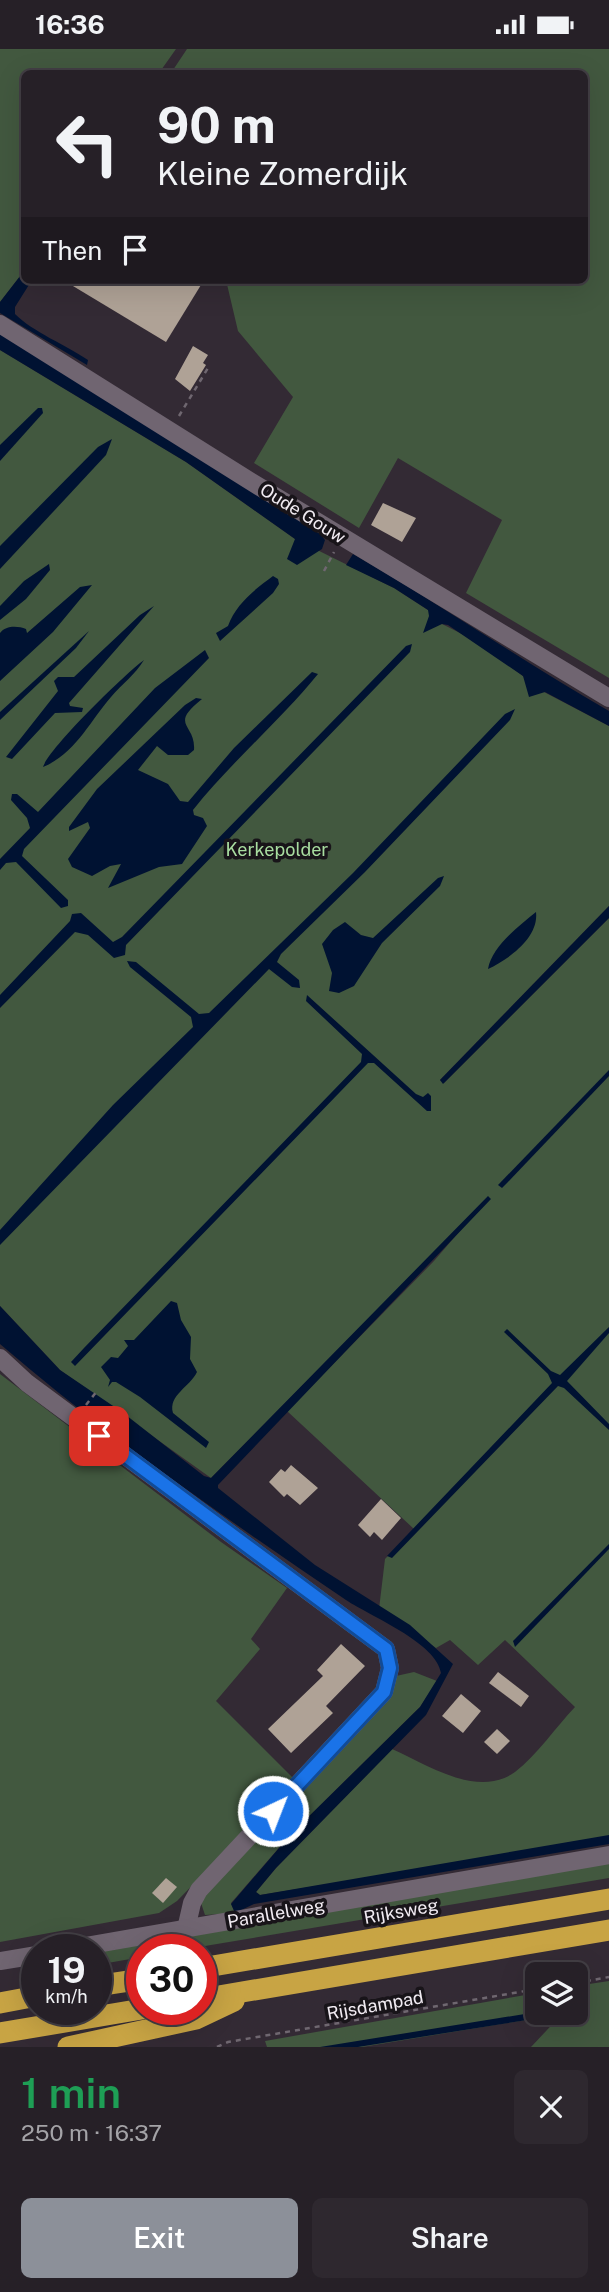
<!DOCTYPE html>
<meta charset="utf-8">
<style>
body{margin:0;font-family:"Public Sans",sans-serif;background:#2e282f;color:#f1f3f6;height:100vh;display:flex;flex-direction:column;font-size:26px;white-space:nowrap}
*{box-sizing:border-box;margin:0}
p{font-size:23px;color:#a4a3a7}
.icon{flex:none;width:38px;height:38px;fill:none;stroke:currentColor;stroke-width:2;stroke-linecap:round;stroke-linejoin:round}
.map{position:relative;height:1998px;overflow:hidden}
.drawer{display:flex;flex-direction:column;background:#262027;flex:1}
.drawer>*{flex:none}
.top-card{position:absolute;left:21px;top:21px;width:567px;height:214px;border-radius:10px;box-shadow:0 7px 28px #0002,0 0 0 2px #423e44;background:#262027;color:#f1f3f6;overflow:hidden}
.controls{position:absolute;left:525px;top:1913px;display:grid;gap:14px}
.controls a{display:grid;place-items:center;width:63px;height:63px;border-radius:10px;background:#262027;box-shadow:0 7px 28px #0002,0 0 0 2px #423e44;font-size:35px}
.speed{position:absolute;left:21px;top:1885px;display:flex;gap:14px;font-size:35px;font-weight:700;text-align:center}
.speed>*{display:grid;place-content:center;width:91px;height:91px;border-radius:50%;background:#262027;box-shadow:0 7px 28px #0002,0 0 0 2px #423e44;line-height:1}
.speed small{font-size:18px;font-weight:400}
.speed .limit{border:10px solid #d22;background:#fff;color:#111}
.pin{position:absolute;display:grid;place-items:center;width:60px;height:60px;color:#fff;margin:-30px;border-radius:14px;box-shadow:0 4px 10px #0006}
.me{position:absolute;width:77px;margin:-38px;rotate:43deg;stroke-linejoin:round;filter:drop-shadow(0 0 5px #0008)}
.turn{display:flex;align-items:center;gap:24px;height:147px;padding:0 21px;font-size:32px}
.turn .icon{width:91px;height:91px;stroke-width:2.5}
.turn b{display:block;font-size:49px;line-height:60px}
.then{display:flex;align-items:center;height:66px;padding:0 21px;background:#0003;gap:14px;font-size:26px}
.round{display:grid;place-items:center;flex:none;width:74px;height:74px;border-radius:10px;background:#2e282f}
.summary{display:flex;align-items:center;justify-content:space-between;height:119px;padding:0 21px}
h1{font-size:42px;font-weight:600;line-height:52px;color:#1e9e55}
.action{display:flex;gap:14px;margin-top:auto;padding:14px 21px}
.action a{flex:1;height:80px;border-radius:10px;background:#8c9099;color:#fff;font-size:28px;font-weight:600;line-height:80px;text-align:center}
.action a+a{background:#2e282f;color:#f1f3f6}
.status{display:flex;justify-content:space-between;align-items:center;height:49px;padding:0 35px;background:#262027;direction:ltr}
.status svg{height:19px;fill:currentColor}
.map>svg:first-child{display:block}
.green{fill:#42583f}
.water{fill:#001232}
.building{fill:#afa296}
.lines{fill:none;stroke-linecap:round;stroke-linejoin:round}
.path{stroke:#6f6770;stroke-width:2.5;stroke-dasharray:5 5;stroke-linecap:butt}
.minor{stroke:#706571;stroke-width:18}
.motorway{stroke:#c8a444;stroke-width:21}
.route-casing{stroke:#114b97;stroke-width:18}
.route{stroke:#1a73e8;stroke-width:12}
.labels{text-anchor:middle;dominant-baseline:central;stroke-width:7;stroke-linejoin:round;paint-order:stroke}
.street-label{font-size:18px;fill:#f1ebf2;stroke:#181419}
.park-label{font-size:18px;fill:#a8dda0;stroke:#181419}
</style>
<div class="status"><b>16:36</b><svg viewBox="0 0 49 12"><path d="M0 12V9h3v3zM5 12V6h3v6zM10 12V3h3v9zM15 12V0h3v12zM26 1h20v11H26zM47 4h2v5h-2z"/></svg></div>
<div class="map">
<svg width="609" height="1998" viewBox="0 0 609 1998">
<rect width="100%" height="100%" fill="#332a34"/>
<!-- green -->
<g class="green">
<path d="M0 0H176L159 24H24V222L0 253Z"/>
<path d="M187 0H609V629L466 544 502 471 398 409 359 479 254 414 293 348 238 282 226 231H584V24H171Z"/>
<path d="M0 301 186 413 295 490 394 539 428 561 442 575 478 593 544 643 609 677V857L440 1031 444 1034 609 869V1790L260 1846 256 1843 276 1819 392 1700C428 1716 478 1750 515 1723 537 1706 556 1678 575 1658L505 1591 478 1616 450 1591 436 1599 379 1560 385 1510 414 1480 287 1362 434 1212 489 1148 211 1429 60 1321 0 1257Z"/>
<path d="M0 1325 221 1493 287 1539 251 1590 260 1600 216 1652 295 1731 177 1852 159 1864 0 1893Z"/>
<path d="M414 1623 437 1632 420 1658 291 1785 231 1854 235 1864 205 1866 201 1854 205 1846 396 1627Z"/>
<path d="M609 1812V1829L187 1900H142V1908L96 1916V1902Z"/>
<path d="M609 1932V1998H531L562 1965 362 1998H267L265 1992 537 1944V1964H576V1937Z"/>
</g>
<!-- water -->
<g class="water">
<path d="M24 222V231H32L15 258V265C33 283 66 296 88 311L87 316 0 264V253Z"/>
<path d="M0 285 318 482 325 491 322 500 297 516 287 510 295 490 186 413 0 301Z"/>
<path d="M38 359H42L43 364 0 412V396Z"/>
<path d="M112 390 106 406 0 520V497L98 398Z"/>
<path d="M353 505C440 555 522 612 609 662V677L545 643 529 648 523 627 448 576 442 575 423 584 429 567 428 561 394 539 346 516Z"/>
<path d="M49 515 50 521 26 550 0 571V557L24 532Z"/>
<path d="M273 527 278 530 279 535 273 544 220 592 216 584 228 577C236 555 254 541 273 527Z"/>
<path d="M92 536 53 583 0 632V584C6 576 18 577 26 580L27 584 80 538Z"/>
<path d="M154 557 69 654 70 657 83 659 82 663 55 664 12 710 6 708 58 642 54 632 58 628H74L140 566Z"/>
<path d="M89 582 76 599 0 671V663Z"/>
<path d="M412 595 410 603 126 896 125 906 114 909 88 886 75 883 0 959V946L70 872 72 865 81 864 113 893 122 888 406 597Z"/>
<path d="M205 601 209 609 24 800 22 807 68 851V857L61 859 16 813 6 814 0 821V810L30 779 27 769 11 751 12 745H17L38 763 155 639Z"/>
<path d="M144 611C135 626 122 635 111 648 90 672 75 705 43 718 49 699 125 625 144 611Z"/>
<path d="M312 623 318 625C279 673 231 713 193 761L194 766 203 769 207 777 182 815 159 818 108 839 121 815 110 817 92 827 72 818 68 810 90 779 88 773 69 782V778L97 740 185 656 196 649 202 650C168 677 196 674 194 701L188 706H168L157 697 138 721 168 735 180 752 188 753 234 699Z"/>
<path d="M515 660 510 671 365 823 281 905 277 913 299 931 300 939 292 938 269 920 0 1196V1181L113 1056 193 978 191 968 130 918 127 912 136 913 199 965 209 964 353 824 505 665Z"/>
<path d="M444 827 440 837 382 894 354 937 339 944 329 942 332 924 322 895 333 881 345 873 361 886 373 889 438 829Z"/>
<path d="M609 857V869L443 1035 440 1031Z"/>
<path d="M536 863C539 889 509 910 488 920 492 897 519 877 536 863Z"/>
<path d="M307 946 416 1045 423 1048 428 1044 431 1047V1062H427L374 1014H368L75 1317 71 1313 84 1299 361 1013 362 1005 306 952Z"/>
<path d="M609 1021V1027L507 1134 502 1139 498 1136Z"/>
<path d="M488 1147 491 1150 218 1436V1439L315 1516 410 1576 453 1615 426 1666 276 1819 256 1843 260 1846 609 1786V1795L254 1855 235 1864 231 1855 291 1785 420 1658 441 1624C437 1594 370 1567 346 1551 228 1471 108 1388 0 1295V1257L60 1321 122 1363 204 1427 211 1429Z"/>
<path d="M171 1252 177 1254 181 1271 191 1288 190 1310 197 1323C190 1338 168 1346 173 1364L209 1393 206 1399 140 1348 116 1333H112L108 1338 110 1331 101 1318 111 1308 118 1309 128 1297 124 1291H134Z"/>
<path d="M609 1278V1284L567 1332 609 1375V1381L564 1339 558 1337 392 1509 387 1507 552 1334 548 1325 504 1283 507 1280 551 1322 560 1326Z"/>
<path d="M609 1495V1500L515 1598 513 1592Z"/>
<path d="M537 1963 574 1964 565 1968 558 1966 358 1998H320Z"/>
</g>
<!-- building -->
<g class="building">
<path d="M63 231H204L166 293Z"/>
<path d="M193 297 208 306 203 314 206 316 190 342 175 330Z"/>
<path d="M383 454 416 469 402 493 371 476Z"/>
<path d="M291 1416 318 1439 300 1456 287 1445 284 1448 269 1433 281 1420 285 1423Z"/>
<path d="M381 1450 401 1469 382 1491 374 1483 370 1488 358 1476Z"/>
<path d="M341 1595 365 1617 326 1657 333 1664 291 1704 268 1680 323 1627 317 1621Z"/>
<path d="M498 1623 529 1647 521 1658 489 1634Z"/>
<path d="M461 1645 481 1662 463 1684 442 1667Z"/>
<path d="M497 1680 510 1692 497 1705 484 1693Z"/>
<path d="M166 1829 177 1838 163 1854 152 1844Z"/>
</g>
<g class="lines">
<!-- path -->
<g class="path">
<path d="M179 367 208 319"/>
<path d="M324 522 334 503"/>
<path d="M86 1356 97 1342"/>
<path d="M576 1934 609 1928"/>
<path d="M217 1998 228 1993 537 1940"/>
</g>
<!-- minor -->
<g class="minor">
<path d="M0 275 250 432 609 649"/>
<path d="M0 1309 27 1334 386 1600 390 1619 384 1643 199 1841 192 1854 186 1880"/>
<path d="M68 1900 609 1806"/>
<path d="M0 1912 37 1906"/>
</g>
<!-- motorway -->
<g class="motorway">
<path d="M201 1919 609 1850"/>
<path d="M96 1937 142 1930"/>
<path d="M201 1950 609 1881"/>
<path d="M0 1954 37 1947"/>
<path d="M0 1984 142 1960"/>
<path d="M68 1998 196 1970 234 1952"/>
</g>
</g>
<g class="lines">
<defs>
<path id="route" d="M99 1387 386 1600 390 1619 384 1643 273 1762"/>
</defs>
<!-- route casing -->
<use href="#route" class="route-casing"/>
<!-- route -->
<use href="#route" class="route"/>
</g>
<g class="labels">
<!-- street labels -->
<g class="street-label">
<text transform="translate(303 464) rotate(32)">Oude Gouw</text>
<text transform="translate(401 1862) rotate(-10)">Rijksweg</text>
<text transform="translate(276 1864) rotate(-10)">Parallelweg</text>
<text transform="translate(375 1956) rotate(-10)">Rijsdampad</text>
</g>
<!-- park labels -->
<g class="park-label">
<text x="277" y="800">Kerkepolder</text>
</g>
</g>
</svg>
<div class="controls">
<a><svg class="icon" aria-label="layers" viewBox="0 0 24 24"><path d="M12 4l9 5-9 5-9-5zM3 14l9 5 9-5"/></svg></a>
</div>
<div class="speed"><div>19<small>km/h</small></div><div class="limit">30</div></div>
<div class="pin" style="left:99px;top:1387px;background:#d93025"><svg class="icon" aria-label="arrive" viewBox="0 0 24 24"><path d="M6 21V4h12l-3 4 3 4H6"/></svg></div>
<svg class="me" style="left:273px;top:1762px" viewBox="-20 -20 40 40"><circle r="17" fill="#1a73e8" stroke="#fff" stroke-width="3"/><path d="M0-11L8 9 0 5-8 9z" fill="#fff"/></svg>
<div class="top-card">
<div class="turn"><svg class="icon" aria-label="left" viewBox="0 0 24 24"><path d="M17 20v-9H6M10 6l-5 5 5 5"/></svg><div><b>90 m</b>Kleine Zomerdijk</div></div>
<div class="then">Then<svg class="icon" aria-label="arrive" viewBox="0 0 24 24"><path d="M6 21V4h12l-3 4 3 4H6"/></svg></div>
</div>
</div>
<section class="drawer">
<div class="summary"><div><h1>1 min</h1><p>250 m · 16:37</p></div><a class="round"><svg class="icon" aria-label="close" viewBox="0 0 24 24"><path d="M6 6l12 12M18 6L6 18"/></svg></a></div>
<div class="action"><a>Exit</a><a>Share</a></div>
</section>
